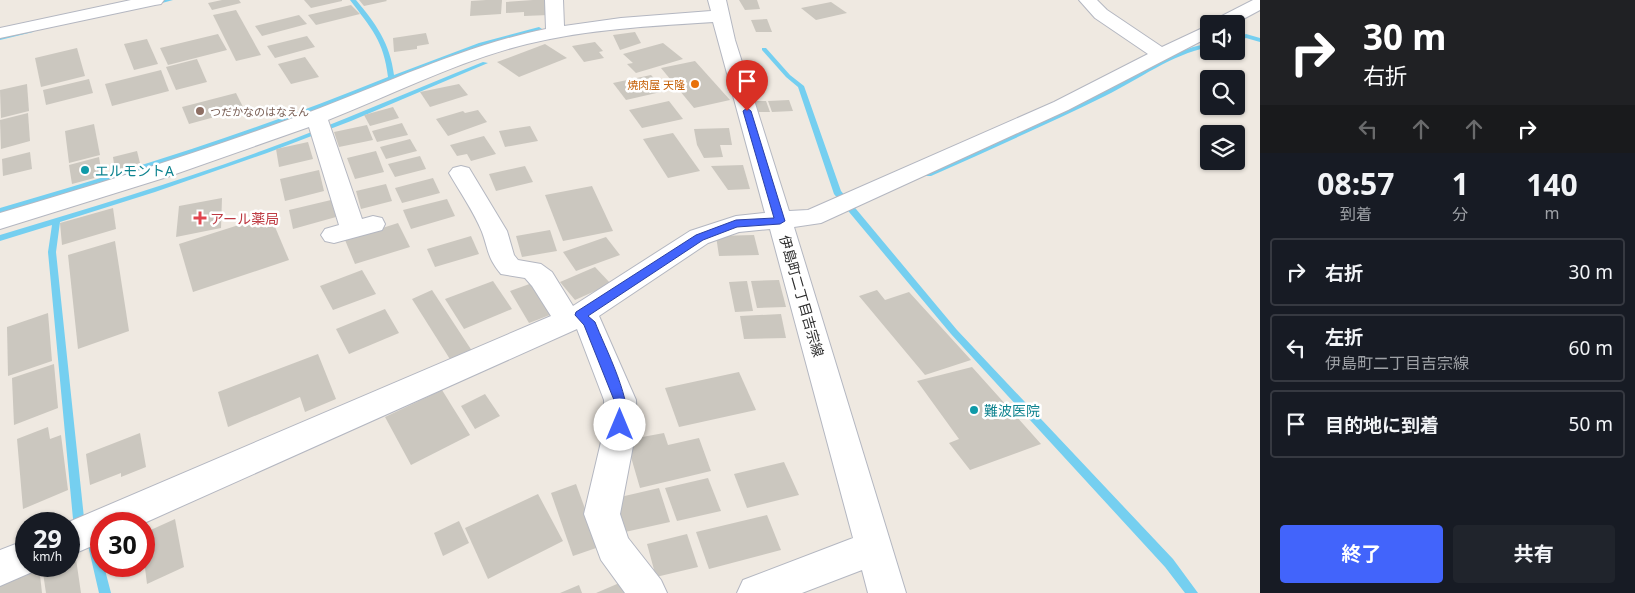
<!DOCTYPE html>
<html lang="ja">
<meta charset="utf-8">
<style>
body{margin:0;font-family:"Noto Sans","Noto Sans JP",sans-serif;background:#20242c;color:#f1f3f6;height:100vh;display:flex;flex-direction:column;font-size:19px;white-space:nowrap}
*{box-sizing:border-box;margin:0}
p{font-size:16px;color:#9ea1a6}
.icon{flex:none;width:28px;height:28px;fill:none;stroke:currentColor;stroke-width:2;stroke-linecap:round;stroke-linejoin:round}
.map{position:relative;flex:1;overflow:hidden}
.panel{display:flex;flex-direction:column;background:#171b24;width:375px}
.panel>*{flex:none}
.top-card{background:#202124;color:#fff;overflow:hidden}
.fabs{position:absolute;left:1200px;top:15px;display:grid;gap:10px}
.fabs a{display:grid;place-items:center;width:45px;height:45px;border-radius:5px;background:#171b24;box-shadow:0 1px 4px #0004;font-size:25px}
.speed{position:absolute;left:15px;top:512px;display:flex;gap:10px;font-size:25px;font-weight:700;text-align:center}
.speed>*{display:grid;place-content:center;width:65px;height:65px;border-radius:50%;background:#171b24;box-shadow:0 1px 4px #0004;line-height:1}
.speed small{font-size:12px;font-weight:400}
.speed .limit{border:8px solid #d22;background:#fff;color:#111}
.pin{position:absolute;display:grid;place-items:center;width:42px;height:42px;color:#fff;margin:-51px -21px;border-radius:50% 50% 50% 0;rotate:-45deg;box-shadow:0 0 5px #0007}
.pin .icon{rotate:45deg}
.me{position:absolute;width:55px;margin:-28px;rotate:0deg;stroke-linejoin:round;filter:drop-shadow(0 0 4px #0008)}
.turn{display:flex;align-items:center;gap:18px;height:105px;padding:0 20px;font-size:22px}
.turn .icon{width:65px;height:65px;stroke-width:2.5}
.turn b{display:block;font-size:35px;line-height:42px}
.lanes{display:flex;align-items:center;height:48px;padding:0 20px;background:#0003;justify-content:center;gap:25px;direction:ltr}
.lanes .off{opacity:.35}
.eta{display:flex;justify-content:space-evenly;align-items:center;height:85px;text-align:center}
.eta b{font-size:30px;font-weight:700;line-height:35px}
.action{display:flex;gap:10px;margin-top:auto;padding:10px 20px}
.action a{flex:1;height:58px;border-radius:5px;background:#4264fb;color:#fff;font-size:20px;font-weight:700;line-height:58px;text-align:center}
.action a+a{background:#20242c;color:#f1f3f6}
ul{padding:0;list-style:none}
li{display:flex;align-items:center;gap:15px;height:68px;margin:0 10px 8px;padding:0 10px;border:2px solid #363941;border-radius:5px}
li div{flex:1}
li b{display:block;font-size:19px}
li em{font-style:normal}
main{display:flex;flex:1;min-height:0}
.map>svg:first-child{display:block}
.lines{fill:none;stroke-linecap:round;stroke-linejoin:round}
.stream{fill:#75cff0;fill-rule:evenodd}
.building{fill:#cbc7bf}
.minor-casing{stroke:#b4b7c1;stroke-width:2}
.minor{fill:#fff;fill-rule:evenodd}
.route{fill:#4264fb;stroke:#2b41a3}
.food-dot{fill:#e8710a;stroke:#fff;stroke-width:2}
.education-dot{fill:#8d6e63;stroke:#fff;stroke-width:2}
.culture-dot{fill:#0f9aa8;stroke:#fff;stroke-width:2}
.health-dot{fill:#e0444e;stroke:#fff;stroke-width:2}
.labels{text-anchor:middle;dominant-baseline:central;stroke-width:5;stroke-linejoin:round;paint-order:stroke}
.far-food-label{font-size:11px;fill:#c56008;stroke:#fff;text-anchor:end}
.far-education-label{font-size:11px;fill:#785e54;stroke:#fff;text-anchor:start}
.culture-label{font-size:14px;fill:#0d838f;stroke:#fff;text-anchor:start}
.health-label{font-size:14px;fill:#be3a42;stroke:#fff;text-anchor:start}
.street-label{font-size:14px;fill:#2e2e2e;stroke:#fff}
</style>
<main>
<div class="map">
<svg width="1260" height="593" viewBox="0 0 1260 593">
<rect width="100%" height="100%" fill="#efe9e1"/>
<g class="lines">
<!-- stream -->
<g class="stream">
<path d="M162 0H173L151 6 148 4Z"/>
<path d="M350 0H356C376 24 390 43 394 75L479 43 539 27 542 29 455 55 316 110 238 138 121 177 0 213V208C131 170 261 129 388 77 384 41 371 28 350 0Z"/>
<path d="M31 29 34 31 33 32 0 40V36Z"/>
<path d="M1246 34 1260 38V42L1246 38 1236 42V38Z"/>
<path d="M1209 43V47C1170 55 1140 79 1105 96 1048 124 989 150 931 176H925L924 174 1082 102 1166 57 1193 47Z"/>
<path d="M762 48H766L790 75 804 86 841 191 957 330 1173 559 1198 593H1185L1165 567 951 334 834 194 798 87 786 77 762 50Z"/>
<path d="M483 62 488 63 351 121 267 153 155 192 60 222 56 252 84 518C96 535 101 545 101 566H104L111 593H99L87 541 73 519 48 252 52 225 0 241V235C89 208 177 182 264 150 338 123 410 91 483 62Z"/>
</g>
</g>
<!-- building -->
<g class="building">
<path d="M222 0H239L241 3 212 10 208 3Z"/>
<path d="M304 0H342V1L311 8Z"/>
<path d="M359 0H386L387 1 364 6Z"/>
<path d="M486 0H502L501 14 470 16 471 1Z"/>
<path d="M533 0H548L549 15 524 16V12L506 13V2Z"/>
<path d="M739 0H757L760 9 745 10Z"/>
<path d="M831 2 847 13 816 20 801 8Z"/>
<path d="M351 5 360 14 316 25 308 15Z"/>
<path d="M236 10 261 55 236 61 213 15Z"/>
<path d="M299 15 307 24 262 36 255 26Z"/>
<path d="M767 19 772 32H756L751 20Z"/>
<path d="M635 32 641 43 620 50 613 35Z"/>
<path d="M426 33 429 44 417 46V49L394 52 393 38Z"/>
<path d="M218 34 227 50 168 65 160 48Z"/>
<path d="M307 36 315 47 275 58 267 46Z"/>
<path d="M147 39 158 64 134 70 124 44Z"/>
<path d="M595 42 603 51 599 52 604 58 584 62 572 46Z"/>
<path d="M663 43 683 59 636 73 627 64 633 63 623 54Z"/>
<path d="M545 44 567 58 519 77 497 62Z"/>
<path d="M77 48 85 76 41 87 35 58Z"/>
<path d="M305 57 319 77 291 84 278 64Z"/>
<path d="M197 59 207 82 176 90 166 67Z"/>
<path d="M695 61 730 100 694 108 661 68Z"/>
<path d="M161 70 169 91 112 106 105 84Z"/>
<path d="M651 75 665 91 626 100 613 83Z"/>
<path d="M89 79 93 93 46 105 43 90Z"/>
<path d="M27 84 29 111 1 118 0 90Z"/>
<path d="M459 84 468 95 430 107 420 92Z"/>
<path d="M236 93 244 109 189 124 182 107Z"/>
<path d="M789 100 793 111 772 112 768 101Z"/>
<path d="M669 101 683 119 642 128 629 110Z"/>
<path d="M753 101H766L770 112H756Z"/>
<path d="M393 107 399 118 370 126 364 115Z"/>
<path d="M478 110 487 122 448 136 436 119 463 111 465 113Z"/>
<path d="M28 113 30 141 1 149 0 120Z"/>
<path d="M402 123 408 135 377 142 372 131Z"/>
<path d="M94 124 100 155 69 163 65 131Z"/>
<path d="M367 125 373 140 339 147 334 132Z"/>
<path d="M530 126 538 141 505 147 499 131Z"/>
<path d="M729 128 732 145H720L723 157 704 158 697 145 694 129Z"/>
<path d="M673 133 700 171 668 178 643 139Z"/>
<path d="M484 136 496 154 471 161 467 154 457 156 450 145Z"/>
<path d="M410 139 417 151 386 159 380 147Z"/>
<path d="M308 142 313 159 279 167 276 149Z"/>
<path d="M137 151 140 163 115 170 113 157Z"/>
<path d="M376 151 384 172 355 179 347 158Z"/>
<path d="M30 152 32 169 3 176 2 159Z"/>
<path d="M420 156 426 169 395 177 388 164Z"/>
<path d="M99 157 102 176 72 184 69 165Z"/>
<path d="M743 165 750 189 728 190 711 166Z"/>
<path d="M525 166 533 182 496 191 489 174Z"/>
<path d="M319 170 324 191 285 201 280 179Z"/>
<path d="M433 178 440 193 402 203 395 188Z"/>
<path d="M386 184 392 201 361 209 356 191Z"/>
<path d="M592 186 613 231 563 241 545 195Z"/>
<path d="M222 198 221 228 176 237 179 206Z"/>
<path d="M447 199 455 216 411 229 403 210Z"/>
<path d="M331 200 336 217 293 229 289 210Z"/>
<path d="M113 208 116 229 62 245 60 223Z"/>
<path d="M270 215 289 260 193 292 179 244Z"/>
<path d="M398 223 410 247 355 264 345 240Z"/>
<path d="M550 230 557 251 522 257 516 236Z"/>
<path d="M754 235 759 255 719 256 716 236Z"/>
<path d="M471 236 479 254 435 267 427 249Z"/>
<path d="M606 237 620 255 576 271 563 252Z"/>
<path d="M115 241 129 331 78 349 68 255Z"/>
<path d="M595 267 611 284 575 300 560 282Z"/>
<path d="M362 270 376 294 333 310 320 286Z"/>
<path d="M779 280 786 307 757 308 751 281Z"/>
<path d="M493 281 512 309 464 329 445 299Z"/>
<path d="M747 281 753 311 735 312 729 282Z"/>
<path d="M535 282 555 313 529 323 510 291Z"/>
<path d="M432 290 474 354 453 364 412 299Z"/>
<path d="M877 290 885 300 909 292 971 360 925 375 859 296Z"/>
<path d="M385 309 399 333 349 354 336 329Z"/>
<path d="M48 313 52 361 8 376 7 327Z"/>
<path d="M781 314 786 338 744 339 740 316Z"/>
<path d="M318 354 336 399 305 412 300 397 228 427 218 392Z"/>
<path d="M54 364 58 408 14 425 12 378Z"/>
<path d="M972 367 1041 444 970 470 949 443 959 439 917 381Z"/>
<path d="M739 372 756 410 679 427 665 388Z"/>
<path d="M442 390 470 435 411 465 385 417Z"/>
<path d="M485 394 500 416 475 429 461 406Z"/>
<path d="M48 427 50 439 61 435 68 490 23 509 17 439Z"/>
<path d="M140 433 146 467 121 477V473L90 485 86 454Z"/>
<path d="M664 433 668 445 699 438 711 471 640 488 626 440Z"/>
<path d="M784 462 799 495 747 508 734 474Z"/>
<path d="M708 478 721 511 677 521 665 488Z"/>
<path d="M576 484 599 547 573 556 551 493Z"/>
<path d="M659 488 670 522 625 532 616 498Z"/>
<path d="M538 494 563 541 488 579 465 528Z"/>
<path d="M767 515 781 550 709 569 696 532Z"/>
<path d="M175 519 184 567 147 584 144 560V533Z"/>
<path d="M459 521 469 543 443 556 434 533Z"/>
<path d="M687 534 698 567 656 577 647 544Z"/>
<path d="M76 559 81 593H46L43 573 59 566H69V562Z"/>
<path d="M39 566 42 593H0V584Z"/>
<path d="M624 581 629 593H596Z"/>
<path d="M579 585 582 593H560Z"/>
</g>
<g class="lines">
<defs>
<g id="minor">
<path d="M131 0H164L161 4 155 5 0 38V28Z"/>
<path d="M545 0H563L564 26 621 18 711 11 708 0H726L735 40 789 211 808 210 1054 102 1148 54 1095 18 1079 0H1097L1107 10 1162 47 1209 25V37L1068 110 821 223 794 227 906 593H868L862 570 802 593H737L743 580 853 538 770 229 739 232 708 243 599 316 636 400 637 425 620 514 628 538 661 580 667 593H625L601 560 584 514 605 425 604 400 577 329 142 524H101V542L69 556V524H64L551 316 532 286 525 278 501 274C487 257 489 251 482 232 474 212 460 192 449 173L453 168 461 166 469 168 507 231 514 255 518 260 541 264 552 272 573 306 690 231 736 216 765 213 713 22C651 26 588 29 527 44 458 61 394 94 328 120L362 219 373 216 382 218 385 224 382 230 334 243 325 241 321 235 325 229 339 225 309 127 167 177 0 229V213C103 183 206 150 307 113 386 84 462 46 546 29Z"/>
<path d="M1253 0H1260V10L1234 24H1211L1214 20Z"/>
<path d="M26 540V566H40L39 569 0 586V550Z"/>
</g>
</defs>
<!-- minor casing -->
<use href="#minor" class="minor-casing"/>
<!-- minor -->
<use href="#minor" class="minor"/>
</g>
<!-- route -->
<path class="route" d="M747 108 751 111 785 221 780 224 737 227 703 240 588 316 595 322C604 346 636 406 625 429L620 430 616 429 614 425V400L584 325 575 315 576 312 696 235 736 220 774 218 743 111Z"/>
<!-- markers -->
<circle class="food-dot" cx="695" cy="84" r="5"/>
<circle class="education-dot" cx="200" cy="111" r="5"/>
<g class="culture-dot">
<circle cx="85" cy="170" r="5"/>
<circle cx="974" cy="410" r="5"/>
</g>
<path class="health-dot" d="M197.5 210.5h5v5h5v5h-5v5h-5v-5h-5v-5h5z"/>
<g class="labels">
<!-- far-food labels -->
<g class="far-food-label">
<text x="685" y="84">焼肉屋 天隆</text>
</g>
<!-- far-education labels -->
<g class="far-education-label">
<text x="210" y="111">つだかなのはなえん</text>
</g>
<!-- culture labels -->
<g class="culture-label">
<text x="95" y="170">エルモントA</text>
<text x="984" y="410">難波医院</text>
</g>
<!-- health labels -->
<g class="health-label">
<text x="210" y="218">アール薬局</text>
</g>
<!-- street labels -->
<g class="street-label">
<text transform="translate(802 296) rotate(74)">伊島町二丁目吉宗線</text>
</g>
</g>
</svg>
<div class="fabs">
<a><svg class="icon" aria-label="sound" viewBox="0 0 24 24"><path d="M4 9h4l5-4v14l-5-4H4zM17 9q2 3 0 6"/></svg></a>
<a><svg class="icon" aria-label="search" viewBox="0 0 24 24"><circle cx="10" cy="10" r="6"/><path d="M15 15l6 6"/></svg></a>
<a><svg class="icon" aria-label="layers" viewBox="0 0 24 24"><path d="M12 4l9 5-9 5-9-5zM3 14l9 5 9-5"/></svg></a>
</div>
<div class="speed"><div>29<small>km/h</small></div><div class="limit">30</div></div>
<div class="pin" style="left:747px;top:111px;background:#d93025"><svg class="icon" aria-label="arrive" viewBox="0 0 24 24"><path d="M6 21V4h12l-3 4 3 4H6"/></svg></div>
<svg class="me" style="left:620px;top:425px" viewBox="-20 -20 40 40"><circle r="19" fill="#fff"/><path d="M0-13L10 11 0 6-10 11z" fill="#4264fb"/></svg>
</div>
<section class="panel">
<div class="top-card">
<div class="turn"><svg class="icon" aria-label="right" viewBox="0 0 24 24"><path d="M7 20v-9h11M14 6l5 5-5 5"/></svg><div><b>30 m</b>右折</div></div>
<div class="lanes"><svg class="icon off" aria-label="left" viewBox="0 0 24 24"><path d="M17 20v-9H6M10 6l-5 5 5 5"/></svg><svg class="icon off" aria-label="ahead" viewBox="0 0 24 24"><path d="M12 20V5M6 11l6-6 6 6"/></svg><svg class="icon off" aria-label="ahead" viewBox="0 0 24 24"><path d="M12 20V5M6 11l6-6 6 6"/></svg><svg class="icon" aria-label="right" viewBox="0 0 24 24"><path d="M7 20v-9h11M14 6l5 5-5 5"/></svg></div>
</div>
<div class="eta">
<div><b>08:57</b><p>到着</p></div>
<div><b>1</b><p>分</p></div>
<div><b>140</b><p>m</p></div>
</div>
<ul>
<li><svg class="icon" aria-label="right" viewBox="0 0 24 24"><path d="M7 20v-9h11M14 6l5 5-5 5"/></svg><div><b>右折</b></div><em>30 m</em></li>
<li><svg class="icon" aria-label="left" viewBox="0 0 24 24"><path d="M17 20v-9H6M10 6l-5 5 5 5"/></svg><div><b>左折</b><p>伊島町二丁目吉宗線</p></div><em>60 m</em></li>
<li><svg class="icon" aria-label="arrive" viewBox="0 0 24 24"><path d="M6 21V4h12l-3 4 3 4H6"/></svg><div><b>目的地に到着</b></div><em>50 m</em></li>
</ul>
<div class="action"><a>終了</a><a>共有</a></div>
</section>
</main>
